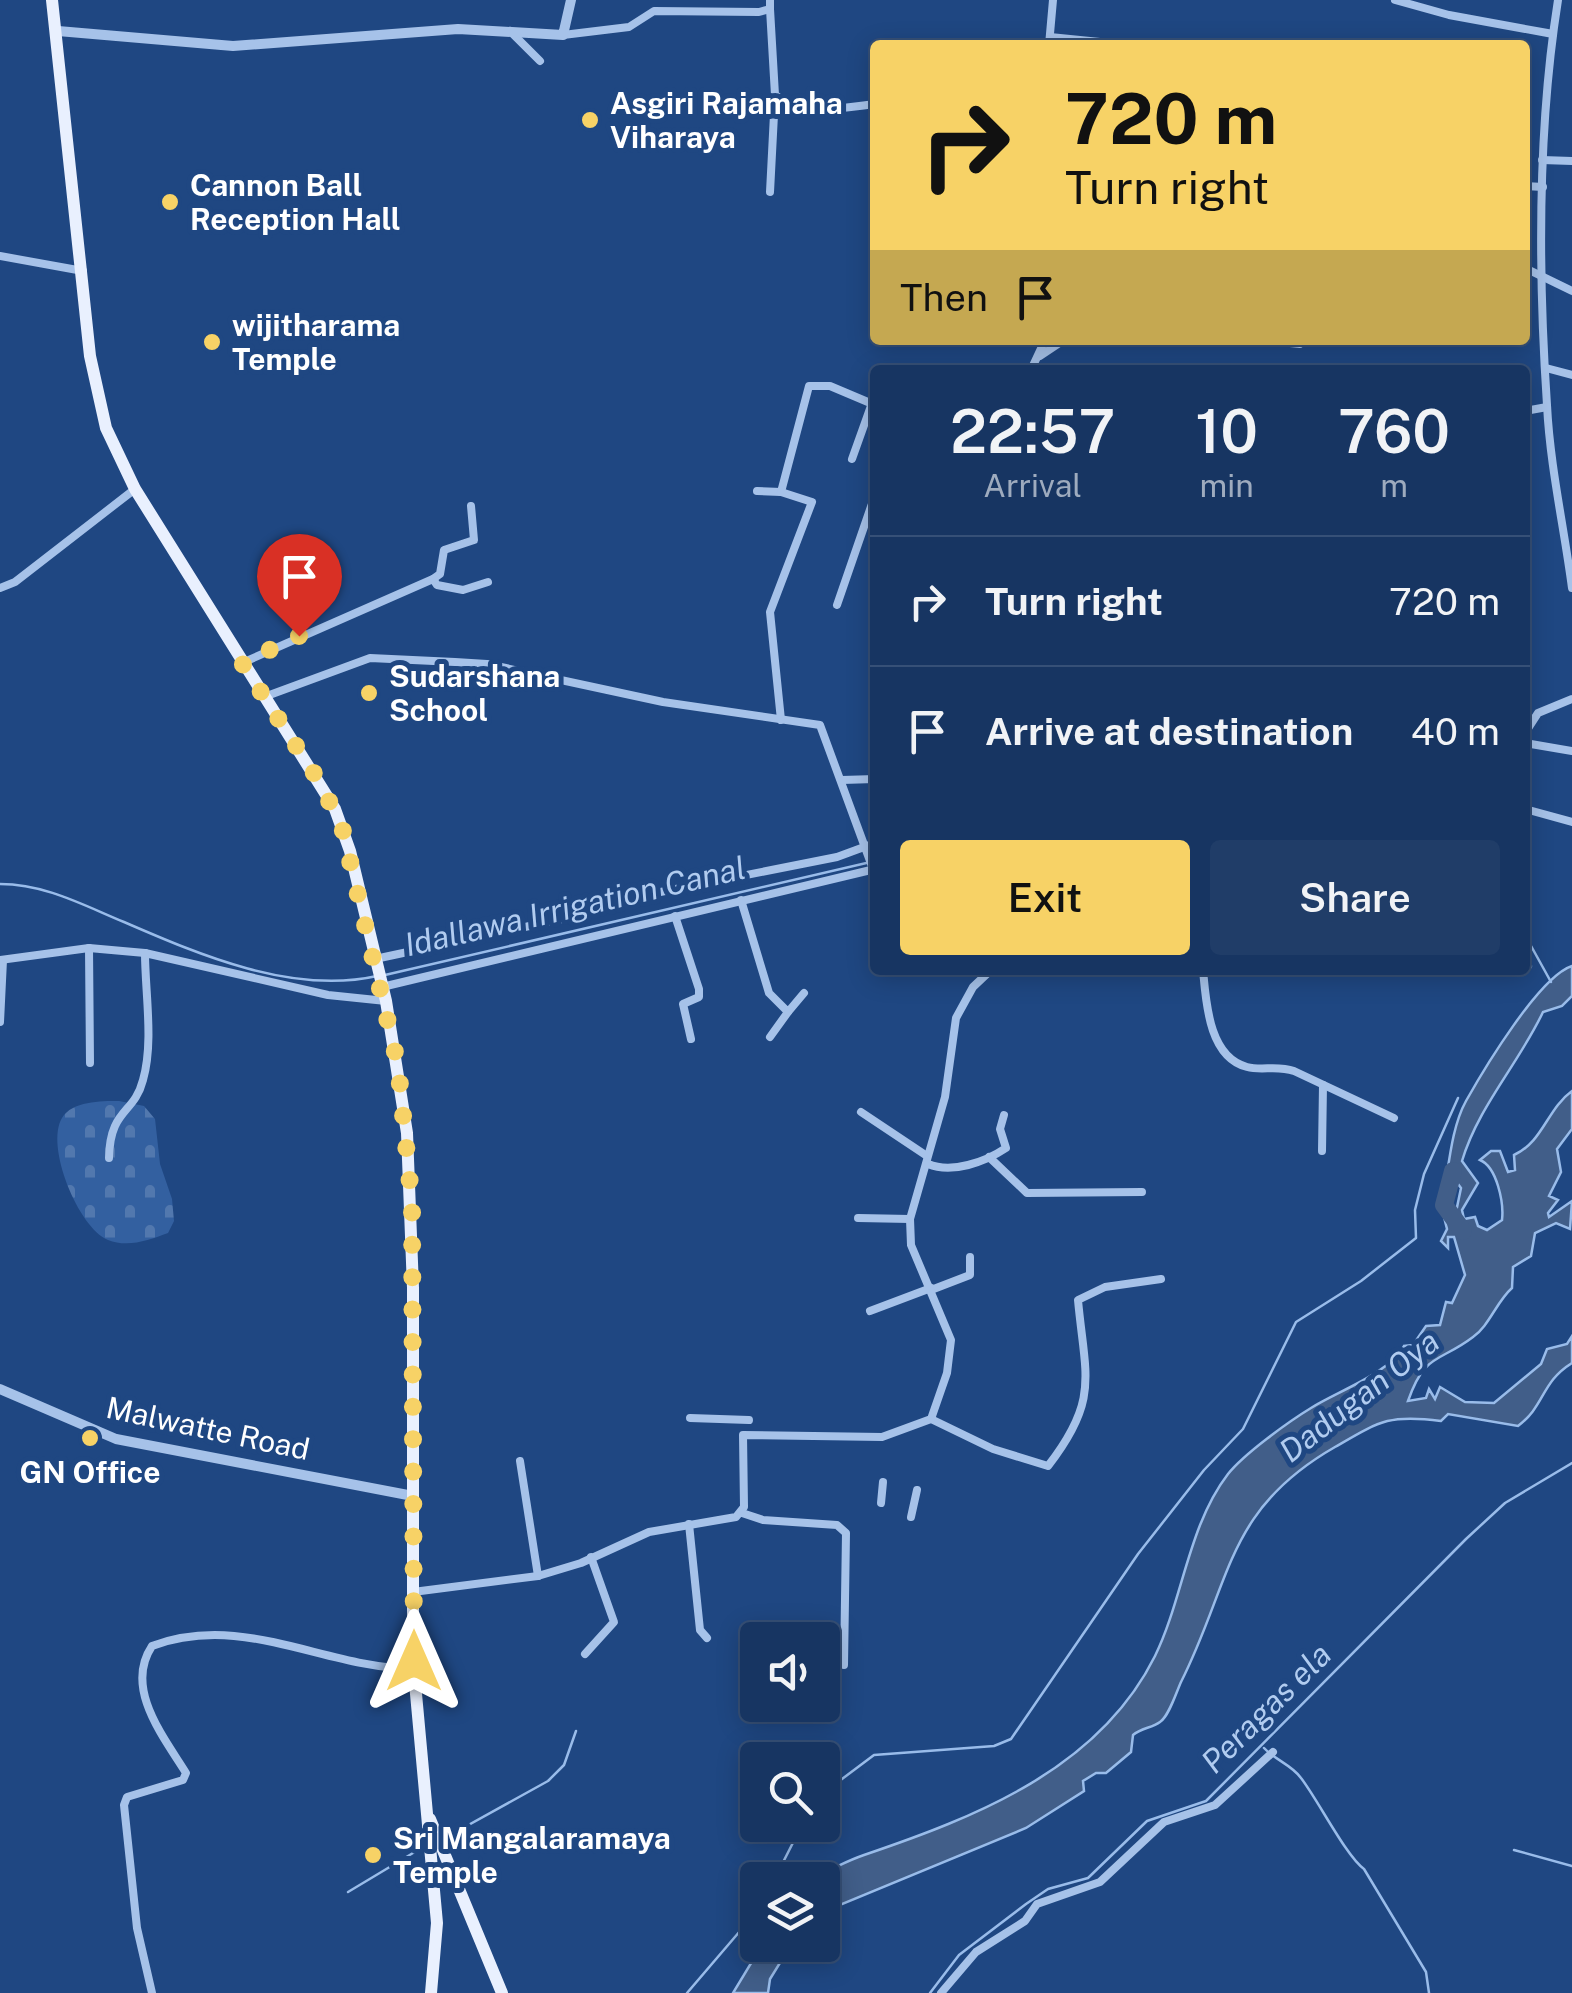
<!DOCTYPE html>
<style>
body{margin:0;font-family:"Public Sans",sans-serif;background:#203d68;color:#f1f3f6;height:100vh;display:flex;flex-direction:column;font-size:38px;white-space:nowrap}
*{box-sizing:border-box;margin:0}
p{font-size:32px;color:#9eabbe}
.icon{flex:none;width:55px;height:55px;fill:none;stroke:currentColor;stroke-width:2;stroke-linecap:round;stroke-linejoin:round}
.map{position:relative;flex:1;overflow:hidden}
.side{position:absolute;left:870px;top:365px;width:660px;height:610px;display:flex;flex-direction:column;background:#173562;border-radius:10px;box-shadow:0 5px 25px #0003,0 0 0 2px #365077}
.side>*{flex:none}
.top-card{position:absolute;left:870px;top:40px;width:660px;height:305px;border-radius:10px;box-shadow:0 5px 25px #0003,0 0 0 2px #365077;background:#f7d266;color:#111;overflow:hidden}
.buttons{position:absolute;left:740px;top:1622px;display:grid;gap:20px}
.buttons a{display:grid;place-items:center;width:100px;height:100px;border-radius:10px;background:#173562;box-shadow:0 5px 25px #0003,0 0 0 2px #365077;font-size:50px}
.pin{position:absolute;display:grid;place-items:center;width:85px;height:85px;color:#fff;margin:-102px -42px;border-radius:50% 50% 50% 0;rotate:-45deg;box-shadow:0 0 10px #0007}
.pin .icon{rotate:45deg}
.me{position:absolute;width:110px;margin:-55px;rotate:0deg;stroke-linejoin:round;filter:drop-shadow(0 0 8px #0008)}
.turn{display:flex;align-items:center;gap:35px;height:210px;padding:0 30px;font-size:45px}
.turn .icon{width:130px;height:130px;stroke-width:2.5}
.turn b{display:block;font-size:70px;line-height:85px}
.then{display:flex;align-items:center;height:95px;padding:0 30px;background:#0003;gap:20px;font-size:38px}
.eta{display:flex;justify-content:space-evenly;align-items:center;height:170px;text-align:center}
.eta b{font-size:60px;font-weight:600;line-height:70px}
.primary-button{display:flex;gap:20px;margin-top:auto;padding:20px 30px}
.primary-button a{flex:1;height:115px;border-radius:10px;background:#f7d266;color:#111;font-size:40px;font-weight:600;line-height:115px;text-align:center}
.primary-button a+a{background:#203d68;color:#f1f3f6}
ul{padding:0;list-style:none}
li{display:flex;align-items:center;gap:30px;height:130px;padding:0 30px;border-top:2px solid #365077}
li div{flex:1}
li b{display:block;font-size:38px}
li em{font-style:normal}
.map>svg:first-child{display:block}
.cemetery{fill:url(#cemetery-stones)}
.water{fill:#415e89;stroke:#99bcea;stroke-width:2.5}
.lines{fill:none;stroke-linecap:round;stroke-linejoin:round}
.stream{stroke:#99bcea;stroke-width:2.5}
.river{stroke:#415e89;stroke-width:18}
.minor{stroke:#a6c2e9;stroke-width:8}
.tertiary{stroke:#a6c2e9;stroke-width:10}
.primary{stroke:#e9f0fe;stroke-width:12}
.route{stroke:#f7d266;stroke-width:18;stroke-dasharray:0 32.4}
.poi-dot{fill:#f7d266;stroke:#1f4782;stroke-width:4}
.labels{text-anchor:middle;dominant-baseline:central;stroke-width:10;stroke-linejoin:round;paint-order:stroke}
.poi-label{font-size:30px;font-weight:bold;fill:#fff;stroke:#1f4782;text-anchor:start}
.street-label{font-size:30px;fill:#fff;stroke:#1f4782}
.water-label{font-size:32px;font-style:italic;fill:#b1ccf0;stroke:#1f4782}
</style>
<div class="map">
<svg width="1572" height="1993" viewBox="0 0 1572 1993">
<defs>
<pattern id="cemetery-stones" width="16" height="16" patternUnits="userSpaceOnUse" patternTransform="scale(2.5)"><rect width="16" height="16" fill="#3360a0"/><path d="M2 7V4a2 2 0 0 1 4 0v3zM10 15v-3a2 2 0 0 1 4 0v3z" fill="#5278ae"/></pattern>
</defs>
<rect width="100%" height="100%" fill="#1f4782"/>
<!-- cemetery -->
<path class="cemetery" d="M119 1101 144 1106 155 1119 160 1164 172 1199 174 1221 168 1233C149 1240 128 1248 108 1240 78 1227 45 1146 62 1118 72 1101 101 1101 119 1101Z"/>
<!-- water -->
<g class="water">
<path d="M1572 966V996L1562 1006 1543 1012C1519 1063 1478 1107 1462 1161L1478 1183 1462 1210 1464 1219 1475 1217 1478 1226 1487 1230 1502 1220C1504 1203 1497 1167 1480 1160L1491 1151H1500L1508 1172 1515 1170 1514 1155C1543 1142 1547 1109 1572 1091V1129L1557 1149 1561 1172 1549 1196 1558 1200 1548 1213 1549 1217 1572 1201 1570 1229 1556 1223 1535 1233 1531 1256 1513 1267 1512 1288C1497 1301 1489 1326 1473 1337 1439 1363 1425 1352 1408 1401L1426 1398 1429 1389 1435 1399 1440 1387 1465 1402 1494 1403 1541 1364 1547 1349 1567 1344 1572 1336V1363C1541 1382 1545 1406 1518 1426L1448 1414 1441 1421C1389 1414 1380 1421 1335 1447 1225 1510 1232 1581 1181 1682 1176 1693 1169 1716 1160 1722 1152 1728 1141 1728 1133 1735L1131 1752 1106 1773H1096L1083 1781 1084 1791 1026 1828 823 1912 822 1880 809 1878C829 1872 843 1862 864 1855 976 1817 1099 1769 1155 1656 1183 1599 1188 1526 1228 1474 1244 1454 1288 1422 1311 1408 1338 1391 1390 1373 1404 1346L1413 1345 1426 1326 1440 1325 1446 1302 1452 1303 1465 1275 1454 1237H1448V1248L1441 1241 1447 1229 1443 1213 1456 1212 1461 1188 1455 1180 1451 1193H1444C1449 1164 1452 1126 1466 1101 1484 1069 1539 977 1572 966Z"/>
<path d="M762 1945H791L770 1979 768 1993H733Z"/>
</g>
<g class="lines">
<!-- stream -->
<g class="stream">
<path d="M0 884C45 884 83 905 124 922 200 955 293 995 377 976"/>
<path d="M1525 935 1551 982"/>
<path d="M385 975 875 861"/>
<path d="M1264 1748C1275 1760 1292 1765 1301 1778 1318 1800 1346 1856 1364 1869L1426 1972 1429 1993"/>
<path d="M822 1794 874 1755 994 1746 1011 1739 1138 1554 1204 1470 1243 1429 1296 1322 1361 1281 1416 1238 1415 1210 1424 1174 1458 1098"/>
<path d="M445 1838 548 1781 564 1765 576 1731"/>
<path d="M1514 1850 1572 1866"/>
<path d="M774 1880 802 1825"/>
<path d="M348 1892 418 1850"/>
<path d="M687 1993 758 1910"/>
<path d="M930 1993 959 1955 1026 1904 1048 1889 1088 1878 1147 1821 1206 1801 1466 1539 1505 1503 1572 1463"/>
</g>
<!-- river -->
<path class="river" d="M1453 1171 1444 1205 1463 1231"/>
<!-- minor -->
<g class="minor">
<path d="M1395 0 1449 15 1553 34"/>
<path d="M1558 0C1537 132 1538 271 1547 405 1550 466 1564 527 1572 588"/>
<path d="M770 9 775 95C803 117 843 108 875 104"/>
<path d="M510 31 540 61"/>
<path d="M563 35 629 27 654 11 759 12 770 9V0"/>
<path d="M1050 37 1100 42"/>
<path d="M1049 45 1053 0"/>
<path d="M1542 160 1572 161"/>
<path d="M1525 186 1543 187"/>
<path d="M770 192 775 95"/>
<path d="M0 256 83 271"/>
<path d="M1525 268 1572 291"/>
<path d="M1261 340 1300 344 1304 340"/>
<path d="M1040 356 1064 340"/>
<path d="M1546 368 1572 375"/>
<path d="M1031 370 1045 340"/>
<path d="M1525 411 1547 407"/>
<path d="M852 459 872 403"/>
<path d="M757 491 781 492"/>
<path d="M433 579 437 585 463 590 488 582"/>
<path d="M0 588 15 582 135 489"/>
<path d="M837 605 875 495"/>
<path d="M242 663 433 579 440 574 444 550 474 540 471 506"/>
<path d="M264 697 370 658 455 662 487 664 663 702 820 725 873 869"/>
<path d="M781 720 770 612 812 502 781 492 809 386H830L875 405"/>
<path d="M1525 733 1538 713 1572 699"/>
<path d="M1525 743 1572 751"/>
<path d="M842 780 875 779"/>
<path d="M1525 809 1572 822"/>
<path d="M741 900 769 993 788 1012 804 993"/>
<path d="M675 916 699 989V997L683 1004 691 1039"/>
<path d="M89 948 90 1063"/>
<path d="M375 959 576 916 630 898 837 857 875 843"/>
<path d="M0 960 89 948 145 953"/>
<path d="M1525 962 1528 966"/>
<path d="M1203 970C1206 1000 1208 1057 1247 1067 1262 1071 1277 1065 1294 1071L1394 1118"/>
<path d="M382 987 875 869"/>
<path d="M0 1022 3 960"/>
<path d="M770 1037 788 1012"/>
<path d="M861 1112 927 1156"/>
<path d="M1322 1151 1323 1085"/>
<path d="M989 1157 1027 1193 1142 1192"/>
<path d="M109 1158C110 1108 134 1115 143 1080 154 1042 145 992 145 953L328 995 386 1001"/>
<path d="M928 1164C952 1174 985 1162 1006 1148L1000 1129 1004 1115"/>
<path d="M858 1218 910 1219"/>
<path d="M931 1290 970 1275V1257"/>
<path d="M870 1311 931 1288"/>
<path d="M690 1418 749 1420"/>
<path d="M931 1419 993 1449 1048 1466C1100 1399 1085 1376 1078 1300L1105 1287 1161 1279"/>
<path d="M520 1461 538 1576"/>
<path d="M881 1503 883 1482"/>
<path d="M742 1513 763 1520 837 1525 846 1533 844 1665"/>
<path d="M911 1517 917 1490"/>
<path d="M689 1524 700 1630 707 1638"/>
<path d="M413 1592 538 1576 581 1563 649 1532 736 1517 744 1507 743 1435 882 1437 931 1419 947 1373 951 1340 911 1245 910 1219 945 1097 956 1018 973 987 991 970"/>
<path d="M585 1654 614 1622 591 1557"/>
<path d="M152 1993 137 1928 124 1805 127 1797 183 1780 186 1773C163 1736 124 1688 152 1646 243 1612 324 1668 414 1669"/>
<path d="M941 1993 976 1952 1025 1921 1037 1904 1100 1882 1164 1822 1215 1805 1273 1752"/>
</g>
<!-- tertiary -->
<g class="tertiary">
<path d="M58 31 233 46 458 29 563 35 571 0"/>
<path d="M0 1389 116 1439 413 1496"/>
</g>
<!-- primary -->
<g class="primary">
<path d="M52 0 90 356 106 428 135 489 335 809 350 851 386 1001 407 1133 413 1288V1661L437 1923 431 1993"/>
<path d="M430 1819 502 1993"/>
</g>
</g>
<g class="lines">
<!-- route -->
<path class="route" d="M299 636 242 663 319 781 342 827 398 1065 412 1204 414 1661"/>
</g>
<!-- markers -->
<g class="poi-dot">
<circle cx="590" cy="120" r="10"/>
<circle cx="170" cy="202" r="10"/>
<circle cx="212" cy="342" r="10"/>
<circle cx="369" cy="693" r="10"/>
<circle cx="90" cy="1438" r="10"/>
<circle cx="373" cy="1855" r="10"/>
</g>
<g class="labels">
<!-- poi labels -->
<g class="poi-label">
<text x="610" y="103">Asgiri Rajamaha<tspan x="610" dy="34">Viharaya</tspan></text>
<text x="190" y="185">Cannon Ball<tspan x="190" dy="34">Reception Hall</tspan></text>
<text x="232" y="325">wijitharama<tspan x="232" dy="34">Temple</tspan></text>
<text x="389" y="676">Sudarshana<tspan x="389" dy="34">School</tspan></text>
<text x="90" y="1472" text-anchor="middle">GN Office</text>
<text x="393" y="1838">Sri Mangalaramaya<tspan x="393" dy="34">Temple</tspan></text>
</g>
<!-- street labels -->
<g class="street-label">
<text transform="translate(208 1428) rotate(12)">Malwatte Road</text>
</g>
<!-- water labels -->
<g class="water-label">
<text transform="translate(575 906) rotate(-13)">Idallawa Irrigation Canal</text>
<text transform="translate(1359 1396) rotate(-38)">Dadugan Oya</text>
<text transform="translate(1266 1708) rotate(-45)">Peragas ela</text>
</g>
</g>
</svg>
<div class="buttons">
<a><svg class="icon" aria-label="sound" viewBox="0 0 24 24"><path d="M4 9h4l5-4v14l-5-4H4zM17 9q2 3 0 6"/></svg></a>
<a><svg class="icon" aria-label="search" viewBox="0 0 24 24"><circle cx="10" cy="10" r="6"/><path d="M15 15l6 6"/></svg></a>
<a><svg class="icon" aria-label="layers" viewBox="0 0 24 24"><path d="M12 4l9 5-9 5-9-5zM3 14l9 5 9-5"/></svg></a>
</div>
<div class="pin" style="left:299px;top:636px;background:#d93025"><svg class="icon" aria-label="arrive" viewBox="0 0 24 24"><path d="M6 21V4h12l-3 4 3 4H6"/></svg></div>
<svg class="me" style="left:414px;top:1661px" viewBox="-20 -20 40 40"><path d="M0-17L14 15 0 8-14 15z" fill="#f7d266" stroke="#fff" stroke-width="4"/></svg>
<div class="top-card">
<div class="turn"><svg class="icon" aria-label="right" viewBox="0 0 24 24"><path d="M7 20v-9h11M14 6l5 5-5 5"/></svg><div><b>720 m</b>Turn right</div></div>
<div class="then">Then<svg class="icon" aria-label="arrive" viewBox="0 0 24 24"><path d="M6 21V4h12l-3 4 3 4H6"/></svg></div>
</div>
<section class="side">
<div class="eta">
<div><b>22:57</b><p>Arrival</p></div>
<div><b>10</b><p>min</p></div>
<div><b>760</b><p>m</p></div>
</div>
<ul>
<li><svg class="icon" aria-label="right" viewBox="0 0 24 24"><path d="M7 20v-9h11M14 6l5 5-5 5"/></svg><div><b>Turn right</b></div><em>720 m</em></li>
<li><svg class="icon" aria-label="arrive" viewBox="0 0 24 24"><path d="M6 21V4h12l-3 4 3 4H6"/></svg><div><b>Arrive at destination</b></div><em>40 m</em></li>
</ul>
<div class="primary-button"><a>Exit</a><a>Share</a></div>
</section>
</div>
